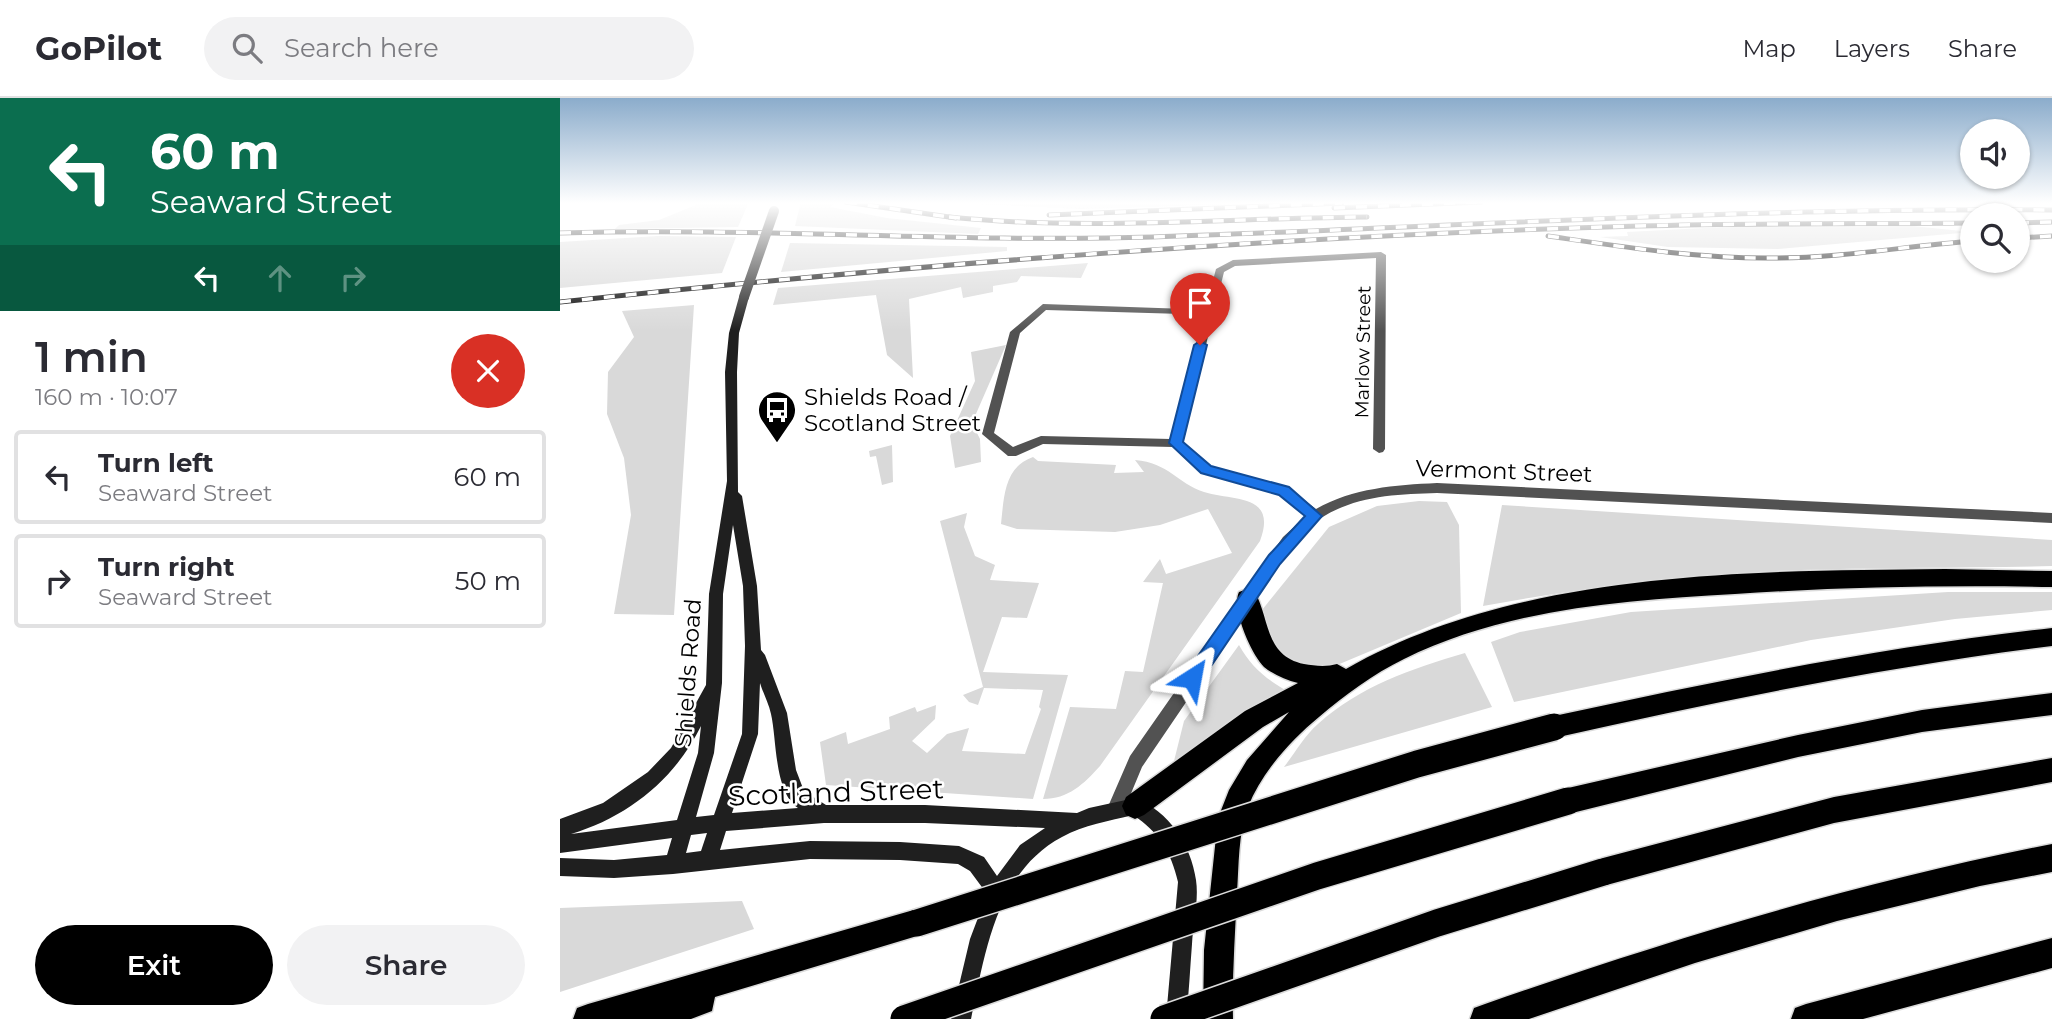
<!DOCTYPE html>
<meta charset="utf-8">
<style>
body{margin:0;font-family:Montserrat,sans-serif;background:#f2f2f3;color:#2b2b33;height:100vh;display:flex;flex-direction:column;font-size:26px;white-space:nowrap}
*{box-sizing:border-box;margin:0}
p{font-size:23px;color:#7c7c81}
.icon{flex:none;width:38px;height:38px;fill:none;stroke:currentColor;stroke-width:2;stroke-linecap:round;stroke-linejoin:round}
.map{position:relative;flex:1;overflow:hidden}
.details{display:flex;flex-direction:column;background:#fff;width:560px}
.details>*{flex:none}
.top-card{background:#0b6e4f;color:#fff;overflow:hidden}
.tools{position:absolute;left:1400px;top:21px;display:grid;gap:14px}
.tools a{display:grid;place-items:center;width:70px;height:70px;border-radius:50%;background:#fff;box-shadow:0 2px 5px #0004;font-size:35px}
.pin{position:absolute;display:grid;place-items:center;width:60px;height:60px;color:#fff;margin:-72px -30px;border-radius:50% 50% 50% 0;rotate:-45deg;box-shadow:0 0 7px #0007}
.pin .icon{rotate:45deg}
.me{position:absolute;width:77px;margin:-38px;rotate:34deg;stroke-linejoin:round;filter:drop-shadow(0 0 5px #0008)}
.turn{display:flex;align-items:center;gap:24px;height:147px;padding:0 35px;font-size:32px}
.turn .icon{width:91px;height:91px;stroke-width:2.5}
.turn b{display:block;font-size:49px;line-height:60px}
.lanes{display:flex;align-items:center;height:66px;padding:0 35px;background:#0003;justify-content:center;gap:35px;direction:ltr}
.lanes .off{opacity:.35}
.round{display:grid;place-items:center;flex:none;width:74px;height:74px;border-radius:37px;background:#f2f2f3}
.headline{display:flex;align-items:center;justify-content:space-between;height:119px;padding:0 35px}
h1{font-size:42px;font-weight:600;line-height:52px}
.button{display:flex;gap:14px;margin-top:auto;padding:14px 35px}
.button a{flex:1;height:80px;border-radius:42px;background:#000;color:#fff;font-size:28px;font-weight:600;line-height:80px;text-align:center}
.button a+a{background:#f2f2f3;color:#2b2b33}
ul{padding:0;list-style:none}
li{display:flex;align-items:center;gap:21px;height:94px;margin:0 14px 10px;padding:0 21px;border:4px solid #e1e1e2;border-radius:7px}
li div{flex:1}
li b{display:block;font-size:26px}
li em{font-style:normal}
header{display:flex;align-items:center;gap:42px;box-sizing:border-box;height:98px;padding:0 35px;background:#fff;border-bottom:2px solid #e1e1e2}
header strong{font-size:33px}
nav{display:flex;gap:38px;margin-inline-start:auto;font-size:24px}
.search{width:490px;height:63px;background:#f2f2f3;display:flex;align-items:center;gap:18px;box-sizing:border-box;padding:0 24px;border-radius:38px;color:#7c7c81;font-size:26px}
main{display:flex;flex:1;min-height:0}
.map>svg:first-child{display:block}
.green{fill:#d9d9d9}
.lines{fill:none;stroke-linecap:round;stroke-linejoin:round}
.highway-casing{stroke:#dbdbdb;stroke-width:3}
.street{fill:#525252;fill-rule:evenodd}
.secondary{fill:#1f1f1f;fill-rule:evenodd}
.highway{fill:#000;fill-rule:evenodd}
.rail-casing{stroke:#000;stroke-width:5}
.rail{stroke:#fff;stroke-width:3.5;stroke-dasharray:11;stroke-linecap:butt}
.highway-bridge-casing{stroke:#dbdbdb;stroke-width:30;stroke-linecap:butt}
.secondary-bridge{stroke:#1f1f1f;stroke-width:10}
.highway-bridge{stroke:#000;stroke-width:27}
.route{fill:#1a73e8;stroke:#114b97;stroke-width:2}
.labels{text-anchor:middle;dominant-baseline:central;stroke-width:5;stroke-linejoin:round;paint-order:stroke}
.far-street-label{font-size:19px;fill:#000;stroke:#fff}
.poi-label{font-size:23px;fill:#000;stroke:#fff;text-anchor:start}
.street-label{font-size:23px;fill:#000;stroke:#fff}
.near-street-label{font-size:28px;fill:#000;stroke:#fff}
</style>
<header>
<strong>GoPilot</strong>
<div class="search"><svg class="icon" aria-label="search" viewBox="0 0 24 24"><circle cx="10" cy="10" r="6"/><path d="M15 15l6 6"/></svg>Search here</div>
<nav><a>Map</a><a>Layers</a><a>Share</a></nav>
</header>
<main>
<section class="details">
<div class="top-card">
<div class="turn"><svg class="icon" aria-label="left" viewBox="0 0 24 24"><path d="M17 20v-9H6M10 6l-5 5 5 5"/></svg><div><b>60 m</b>Seaward Street</div></div>
<div class="lanes"><svg class="icon" aria-label="left" viewBox="0 0 24 24"><path d="M17 20v-9H6M10 6l-5 5 5 5"/></svg><svg class="icon off" aria-label="ahead" viewBox="0 0 24 24"><path d="M12 20V5M6 11l6-6 6 6"/></svg><svg class="icon off" aria-label="right" viewBox="0 0 24 24"><path d="M7 20v-9h11M14 6l5 5-5 5"/></svg></div>
</div>
<div class="headline"><div><h1>1 min</h1><p>160 m · 10:07</p></div><a class="round" style="background:#d93025;color:#fff"><svg class="icon" aria-label="close" viewBox="0 0 24 24"><path d="M6 6l12 12M18 6L6 18"/></svg></a></div>
<ul>
<li><svg class="icon" aria-label="left" viewBox="0 0 24 24"><path d="M17 20v-9H6M10 6l-5 5 5 5"/></svg><div><b>Turn left</b><p>Seaward Street</p></div><em>60 m</em></li>
<li><svg class="icon" aria-label="right" viewBox="0 0 24 24"><path d="M7 20v-9h11M14 6l5 5-5 5"/></svg><div><b>Turn right</b><p>Seaward Street</p></div><em>50 m</em></li>
</ul>
<div class="button"><a>Exit</a><a>Share</a></div>
</section>
<div class="map">
<svg width="1492" height="921" viewBox="0 0 1492 921">
<rect width="100%" height="100%" fill="#fff"/>
<!-- green -->
<g class="green">
<path d="M181 104 188 106 178 129 55 131 59 127 99 122 141 105Z"/>
<path d="M241 104H276L270 109 327 120 421 130 418 136 235 128Z"/>
<path d="M379 104H739L521 111Z"/>
<path d="M1184 128H1352L1412 134 1218 151 1108 149 1040 139 1068 138 1067 134Z"/>
<path d="M98 138 176 139 162 175 0 190V144Z"/>
<path d="M230 145 447 149V153L221 174Z"/>
<path d="M528 165 521 180 461 178 457 184 433 188V194L403 200 401 189 349 201 353 280 327 257 316 197 213 207 218 190Z"/>
<path d="M134 207 114 517 54 516 71 417 64 360 47 316 48 274 74 239 62 213Z"/>
<path d="M446 247 412 325 420 341 421 364 395 370 390 338 415 283 411 254Z"/>
<path d="M332 347 333 384 322 387 316 358 310 359 309 353Z"/>
<path d="M473 359 478 363 556 367 554 375 584 374 575 362C609 365 617 385 644 394 672 403 718 395 700 443L540 668C524 686 508 701 483 701L510 609 556 611 565 573 583 574 603 485 583 484 600 461 606 476 672 455 648 411 600 427 555 434 457 431 441 426C444 399 444 369 473 359Z"/>
<path d="M859 403 887 404 899 427 901 515 770 570 730 566 715 555 702 512 769 429 817 408Z"/>
<path d="M942 407 1492 442V468C1408 470 1325 469 1241 472 1135 475 1028 489 923 508Z"/>
<path d="M407 415 404 429 415 458 435 467 430 482 479 485 467 520 442 519 423 574 508 577 473 701 266 687 260 644 286 634 288 646 330 631 329 619 355 609 357 614 376 607 375 621 352 643 367 655 387 636 409 630 402 653 465 656 481 611 479 609 483 592 424 590 418 607 409 604 403 597 423 589 380 423Z"/>
<path d="M1388 494H1492V512L1395 521 1251 542 954 604 931 544 960 534 1071 514Z"/>
<path d="M679 547C691 569 707 582 729 594L613 667 624 623Z"/>
<path d="M905 555 932 609 724 669C735 655 745 637 758 626 800 588 851 571 905 555Z"/>
<path d="M182 803 194 831 0 894V810Z"/>
</g>
<g class="lines">
<defs>
<g id="highway">
<path d="M1385 471 1492 473V489C1386 487 1281 489 1175 496 1064 502 945 511 844 561 813 576 785 597 759 619 730 643 702 674 688 709 678 736 679 767 677 795 675 837 672 879 673 921H643L644 852 658 720 669 692 687 662 729 614 703 629 584 717 575 721 566 717 562 708 566 699 685 613 738 585C726 582 714 577 704 569 691 556 671 510 679 494L687 491 695 494C710 522 705 558 744 566 755 568 767 569 777 566L786 571C960 472 1190 473 1385 471Z"/>
<path d="M1492 530V548C1324 569 1159 603 994 640L985 637 982 629 985 621 994 618C1159 582 1324 549 1492 530Z"/>
<path d="M1492 595V617L1362 634 1238 659 1008 716 999 712 995 703 999 694 1008 690 1238 637 1362 612Z"/>
<path d="M1492 660V684L1274 725 1043 788 1033 784 1029 774 1033 764 1043 760 1274 699Z"/>
<path d="M1492 746V774L1420 788 1277 823 1135 865 969 921H910L914 910 925 906C1111 841 1298 784 1492 746Z"/>
<path d="M357 811 367 815 371 825 367 835 155 899 152 913 131 921H13L17 910 28 906Z"/>
<path d="M1492 840V870L1303 921H1231L1235 910 1246 906Z"/>
</g>
</defs>
<!-- highway casing -->
<use href="#highway" class="highway-casing"/>
<!-- street -->
<path class="street" d="M821 154 826 157 825 351 823 354 819 355 813 351 816 160 675 168 664 174 622 344 650 368 729 390 756 411C793 390 835 387 877 385L1492 415V425L877 395C837 396 795 398 761 420 750 427 742 438 733 447L582 669 562 717 556 719 550 717 547 711 570 658 723 439 746 418 719 396 642 374 613 349 483 346 456 358H448L422 336 450 234 483 206 627 211V215L623 216 486 212 460 235 434 335 453 349 481 338 611 341 656 171 673 162Z"/>
<!-- secondary -->
<path class="secondary" d="M184 196 189 199 179 235 177 274 178 394 182 398 197 488 201 552 205 557 227 615 236 672 244 693 266 707H365L517 715 529 710 575 700C609 713 631 747 636 782 639 802 633 826 632 846 630 871 629 896 626 921L606 920 618 784C611 754 599 734 573 717 549 723 524 727 502 739 436 774 425 856 411 921H391L410 841 427 796 410 773 398 766 340 762 250 761 113 776 54 780 0 778V760L54 762 107 757 112 740 0 755V721L43 705 88 674 111 650 146 587 149 496 167 383 165 274 169 235 179 199ZM173 427 183 488 185 548 182 636 154 717 136 719 154 655 162 585 163 496ZM200 585C203 595 209 606 211 616 217 642 214 694 238 710L172 715 198 636ZM141 628 138 655 117 722 11 736C68 719 115 681 141 628ZM264 725H365L485 730 460 747 437 778 424 759 399 748 340 744 250 743 160 752 166 733ZM147 735 141 753 126 755 131 737Z"/>
<!-- highway -->
<use href="#highway" class="highway"/>
<defs>
<g id="rail">
<path d="M286 104 396 120"/>
<path d="M774 110 921 104"/>
<path d="M489 117 782 105"/>
<path d="M389 119C528 133 667 120 807 119"/>
<path d="M1458 125 1492 124"/>
<path d="M0 135C198 129 395 145 592 139 893 129 1192 109 1492 112"/>
<path d="M988 138C1064 149 1139 161 1216 160 1281 160 1347 148 1412 143"/>
<path d="M1458 140 1492 138"/>
<path d="M0 204C358 166 718 138 1078 128 1189 125 1301 126 1412 125"/>
</g>
</defs>
<!-- rail casing -->
<use href="#rail" class="rail-casing"/>
<!-- rail -->
<use href="#rail" class="rail"/>
<defs>
<g id="highway-bridge">
<path d="M357 825 857 666 994 629"/>
<path d="M344 921 757 778 1008 703"/>
<path d="M604 921 877 825 1043 774"/>
</g>
</defs>
<!-- highway-bridge casing -->
<use href="#highway-bridge" class="highway-bridge-casing"/>
<!-- secondary-bridge -->
<path class="secondary-bridge" d="M184 199 214 113"/>
<!-- highway-bridge -->
<use href="#highway-bridge" class="highway-bridge"/>
</g>
<!-- sky -->
<linearGradient id="sky" x2="0" y2="1"><stop stop-color="#8baccb"/><stop offset="0.45" stop-color="#fff"/><stop offset="1" stop-color="#fff" stop-opacity="0"/></linearGradient>
<rect width="1492" height="233" fill="url(#sky)"/>
<!-- route -->
<path class="route" d="M640 243 647 247 623 344 651 368 729 389 762 418 720 466 639 586 632 588 626 586 624 580 626 575 709 457 745 418 719 397 641 375 609 345 634 247Z"/>
<!-- icons -->
<defs>
<symbol id="bus-pin" viewBox="-11 -11 22 30"><path d="M0 17L-7.5 6A9.5 9.5 0 1 1 7.5 6Z" fill="#000" stroke="#fff"/><path d="M-5-6H5V4H4V6H2V4H-2V6H-4V4H-5ZM-3.5-4V0h7V-4ZM-3.5 1.2v1.5H-2V1.2ZM2 1.2v1.5H3.5V1.2Z" fill="#fff"/></symbol>
</defs>
<g fill-rule="evenodd">
<use href="#bus-pin" x="195" y="290" width="44" height="60"/>
</g>
<g class="labels">
<!-- far-street labels -->
<g class="far-street-label">
<text transform="translate(803 254) rotate(-89)">Marlow Street</text>
</g>
<!-- poi labels -->
<g class="poi-label">
<text x="244" y="299">Shields Road /<tspan x="244" dy="26">Scotland Street</tspan></text>
</g>
<!-- street labels -->
<g class="street-label">
<text transform="translate(944 373) rotate(2)">Vermont Street</text>
<text transform="translate(128 575) rotate(-86)">Shields Road</text>
</g>
<!-- near-street labels -->
<g class="near-street-label">
<text transform="translate(276 694) rotate(-2)">Scotland Street</text>
</g>
</g>
</svg>
<div class="tools">
<a><svg class="icon" aria-label="sound" viewBox="0 0 24 24"><path d="M4 9h4l5-4v14l-5-4H4zM17 9q2 3 0 6"/></svg></a>
<a><svg class="icon" aria-label="search" viewBox="0 0 24 24"><circle cx="10" cy="10" r="6"/><path d="M15 15l6 6"/></svg></a>
</div>
<div class="pin" style="left:640px;top:247px;background:#d93025"><svg class="icon" aria-label="arrive" viewBox="0 0 24 24"><path d="M6 21V4h12l-3 4 3 4H6"/></svg></div>
<svg class="me" style="left:632px;top:580px" viewBox="-20 -20 40 40"><path d="M0-17L14 15 0 8-14 15z" fill="#1a73e8" stroke="#fff" stroke-width="4"/></svg>
</div>
</main>
